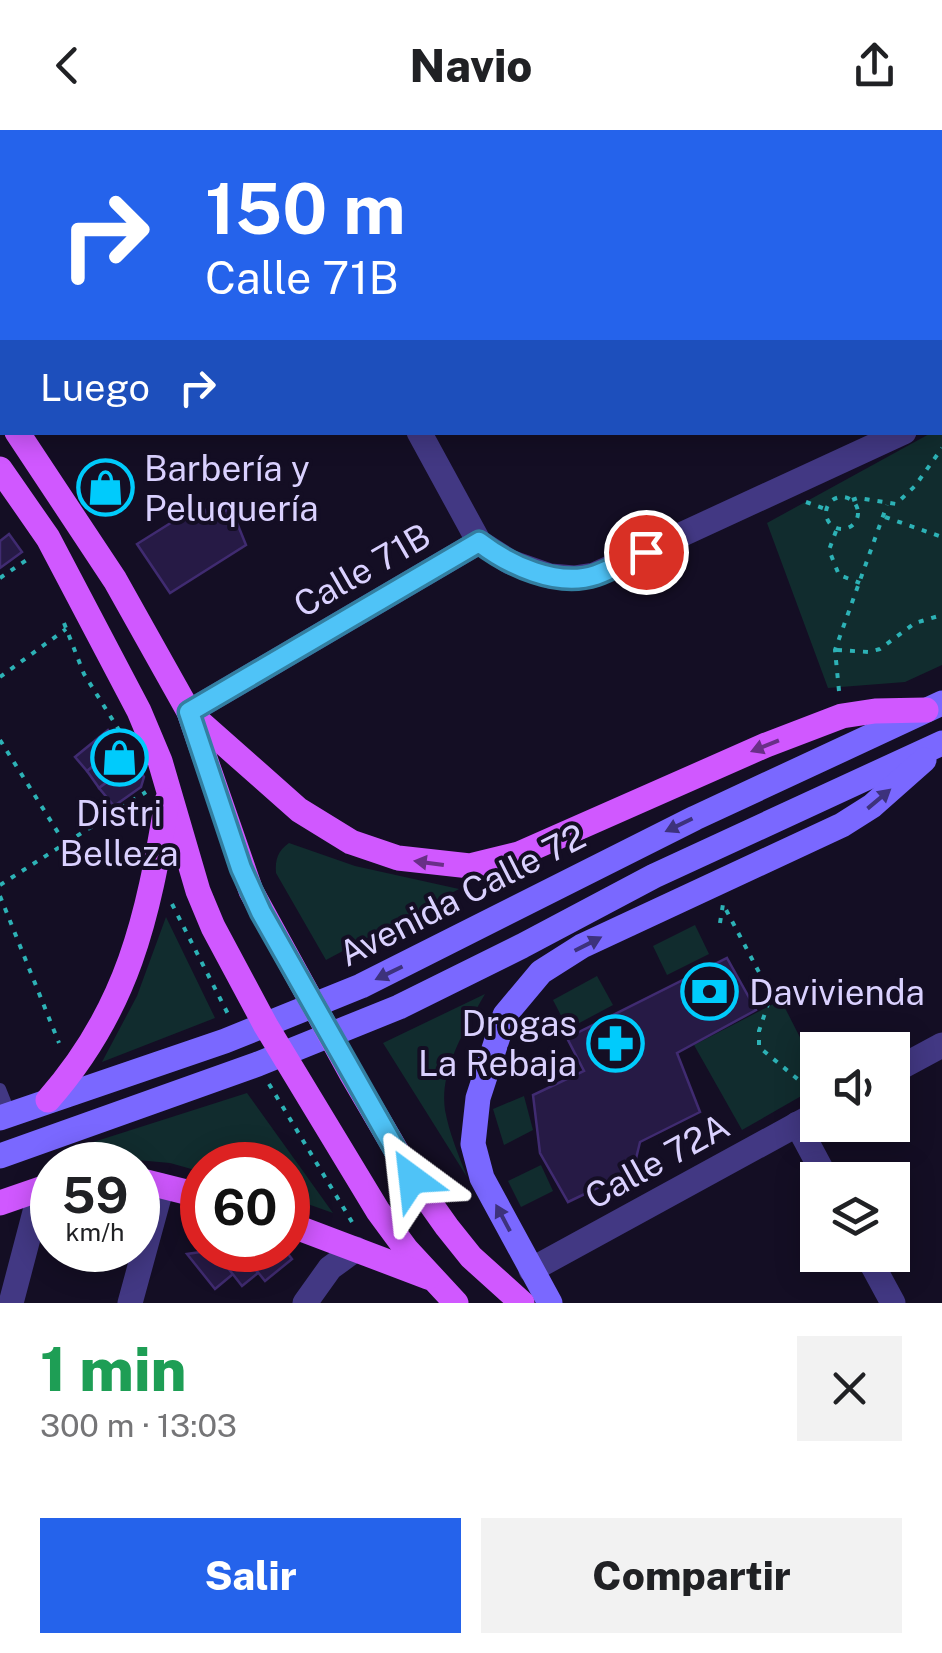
<!DOCTYPE html>
<html lang="es">
<meta charset="utf-8">
<style>
body{margin:0;font-family:"Public Sans",sans-serif;background:#f2f2f2;color:#202124;height:100vh;display:flex;flex-direction:column;font-size:38px;white-space:nowrap}
*{box-sizing:border-box;margin:0}
p{font-size:32px;color:#757577}
.icon{flex:none;width:55px;height:55px;fill:none;stroke:currentColor;stroke-width:2;stroke-linecap:round;stroke-linejoin:round}
.map{position:relative;height:1173px;overflow:hidden}
.details{display:flex;flex-direction:column;background:#fff;flex:1}
.details>*{flex:none}
.hud{position:absolute;left:0px;top:0px;width:942px;height:305px;box-shadow:0 5px 25px #0003;background:#2563eb;color:#fff;overflow:hidden}
.tools{position:absolute;left:800px;top:902px;display:grid;gap:20px}
.tools a{display:grid;place-items:center;width:110px;height:110px;border-radius:0px;background:#fff;box-shadow:0 5px 25px #0003;font-size:50px}
.speed{position:absolute;left:30px;top:1012px;display:flex;gap:20px;font-size:50px;font-weight:700;text-align:center}
.speed>*{display:grid;place-content:center;width:130px;height:130px;border-radius:50%;background:#fff;box-shadow:0 5px 25px #0003;line-height:1}
.speed small{font-size:25px;font-weight:400}
.speed .limit{border:15px solid #d22;background:#fff;color:#111}
.pin{position:absolute;display:grid;place-items:center;width:85px;height:85px;color:#fff;margin:-42px;border:5px solid #fff;border-radius:50%;box-shadow:0 2px 10px #0007}
.me{position:absolute;width:110px;margin:-55px;rotate:330deg;stroke-linejoin:round;filter:drop-shadow(0 0 8px #0008)}
.turn{display:flex;align-items:center;gap:35px;height:210px;padding:0 40px;font-size:45px}
.turn .icon{width:130px;height:130px;stroke-width:2.5}
.turn b{display:block;font-size:70px;line-height:85px}
.then{display:flex;align-items:center;height:95px;padding:0 40px;background:#0003;gap:20px;font-size:38px}
.round{display:grid;place-items:center;flex:none;width:105px;height:105px;border-radius:0px;background:#f2f2f2}
.overview{display:flex;align-items:center;justify-content:space-between;height:170px;padding:0 40px}
h1{font-size:60px;font-weight:800;line-height:75px;color:#1e9e55}
.button{display:flex;gap:20px;margin-top:auto;padding:20px 40px}
.button a{flex:1;height:115px;border-radius:0px;background:#2563eb;color:#fff;font-size:40px;font-weight:800;line-height:115px;text-align:center}
.button a+a{background:#f2f2f2;color:#202124}
header{display:flex;justify-content:space-between;align-items:center;height:130px;padding:0 40px;background:#fff;font-size:45px;font-weight:800}
.map>svg:first-child{display:block}
.green{fill:#112c2e}
.building{fill:#261a45;stroke:#402b71;stroke-width:2.5}
.lines{fill:none;stroke-linecap:round;stroke-linejoin:round}
.path{stroke:#2db2b6;stroke-width:4;stroke-dasharray:5 8;stroke-linecap:butt}
.service{stroke:#423883;stroke-width:12}
.minor{stroke:#423883;stroke-width:25}
.secondary{stroke:#7a68ff;stroke-width:25}
.primary{stroke:#d058ff;stroke-width:25}
.oneway{fill:#692f87}
.oneway2{fill:#3d327c}
.route-casing{stroke:#337fa1;stroke-width:25}
.route{stroke:#4fc3f7;stroke-width:18}
.labels{text-anchor:middle;dominant-baseline:central;stroke-width:8;stroke-linejoin:round;paint-order:stroke}
.poi-label{font-size:35px;fill:#dad1ff;stroke:#140e24;text-anchor:start}
.street-label{font-size:35px;fill:#dad1ff;stroke:#140e24}
</style>
<header><svg class="icon" aria-label="back" viewBox="0 0 24 24"><path d="M15 5l-7 7 7 7"/></svg>Navio<svg class="icon" aria-label="share" viewBox="0 0 24 24"><path d="M12 15V3M7 8l5-5 5 5M5 13v7h14v-7"/></svg></header>
<div class="map">
<svg width="942" height="1173" viewBox="0 0 942 1173">
<rect width="100%" height="100%" fill="#140e24"/>
<!-- green -->
<g class="green">
<path d="M942 296V535L905 552 828 558 767 393 931 303 940 302Z"/>
<path d="M289 713 355 736 459 759 326 830 276 743C275 729 278 721 289 713Z"/>
<path d="M166 787 215 888 102 932 137 866Z"/>
<path d="M695 795 709 824 667 845 653 816Z"/>
<path d="M597 846 613 875 568 899 553 870Z"/>
<path d="M485 864C466 897 439 940 445 980 449 1003 459 1026 467 1047L383 913Z"/>
<path d="M781 870 817 941V957L742 1000 694 915Z"/>
<path d="M247 963 333 1083 288 1067V1035H202V1042L170 1033 59 1023Z"/>
<path d="M524 966 533 1000 504 1015 493 979Z"/>
<path d="M541 1035 553 1061 521 1077 508 1051Z"/>
</g>
<!-- building -->
<g class="building">
<path d="M201 374 210 388 231 378 246 415 170 463 137 414Z"/>
<path d="M9 404 22 422 0 438V411Z"/>
<path d="M108 600 120 615 87 641 75 627Z"/>
<path d="M120 615 134 632 99 658 87 641Z"/>
<path d="M134 632 144 647 141 657 114 676 99 658Z"/>
<path d="M727 828 756 880 677 923 700 982 640 1012 633 1041 568 1072 540 1023 533 965 584 941 567 908Z"/>
<path d="M214 1120 233 1144 215 1159 187 1124Z"/>
<path d="M214 1120H240L258 1143 242 1156Z"/>
<path d="M240 1120H285L292 1129 265 1151Z"/>
</g>
<g class="lines">
<!-- path -->
<g class="path">
<path d="M562 0 563 2"/>
<path d="M661 0 663 2"/>
<path d="M788 2 792 0"/>
<circle cx="842" cy="383" r="16"/>
<path d="M852 370 858 368 896 374 915 356 942 318"/>
<path d="M806 372 825 379"/>
<path d="M885 387 942 407"/>
<path d="M836 401 829 420 839 445 860 453"/>
<path d="M0 448 31 427"/>
<path d="M64 493 84 544 119 600"/>
<path d="M837 520 869 522 880 519 915 493 942 485"/>
<path d="M0 547 66 499"/>
<path d="M839 561 835 520 887 375"/>
<path d="M0 610 64 712"/>
<path d="M0 755 146 662"/>
<path d="M0 766 59 913"/>
<path d="M172 774 229 886"/>
<path d="M720 793 723 774 771 865 759 901V917L812 961"/>
<path d="M269 954 352 1092"/>
</g>
<!-- service -->
<path class="service" d="M0 959 10 984"/>
<!-- minor -->
<g class="minor">
<path d="M258 0 259 2"/>
<path d="M209 2 213 0"/>
<path d="M443 2H445"/>
<path d="M0 114 2 113"/>
<path d="M0 169 2 173"/>
<path d="M940 281 942 279"/>
<path d="M419 302 479 412 510 432 550 446 574 448 594 445 904 302"/>
<path d="M189 582 479 412"/>
<path d="M892 942 942 915"/>
<path d="M797 994 827 1050"/>
<path d="M867 1125 893 1173"/>
<path d="M531 1140 818 983"/>
<path d="M11 1173 41 1059"/>
<path d="M130 1173 162 1056"/>
<path d="M305 1173 330 1138 356 1119"/>
</g>
<!-- secondary -->
<g class="secondary">
<path d="M0 988 225 911 361 856 695 688 942 573"/>
<path d="M0 1026 258 934 399 877 522 816 654 746 942 613"/>
<path d="M550 1173 482 1048 473 1014 478 968 505 885 541 842 582 816 842 695 872 676 924 630"/>
</g>
<!-- primary -->
<g class="primary">
<path d="M0 278 2 281"/>
<path d="M17 302 115 450 189 582 251 761 352 945 413 1049 447 1097 471 1127 522 1173"/>
<path d="M0 339 48 408 139 581 160 631 198 761 213 797 266 896 378 1081 406 1119 456 1173"/>
<path d="M194 587 299 680 351 712 398 728 470 736 519 724 766 615 842 586 875 581 926 580"/>
<path d="M48 970C128 879 148 788 167 671"/>
<path d="M138 1050 202 1066"/>
<path d="M0 1073 52 1055"/>
<path d="M288 1094 428 1147"/>
</g>
</g>
<!-- one-way arrows -->
<defs><path id="oneway-solid" d="M-6-.8H1V-3.2L6.5 0L1 3.2V.8H-6Z" transform="scale(2.5)"/></defs>
<g class="oneway">
<use href="#oneway-solid" transform="translate(765 616) rotate(158)"/>
<use href="#oneway-solid" transform="translate(429 733) rotate(-172)"/>
</g>
<g class="oneway2">
<use href="#oneway-solid" transform="translate(879 669) rotate(-40)"/>
<use href="#oneway-solid" transform="translate(679 695) rotate(154)"/>
<use href="#oneway-solid" transform="translate(588 814) rotate(-27)"/>
<use href="#oneway-solid" transform="translate(389 843) rotate(154)"/>
<use href="#oneway-solid" transform="translate(503 1088) rotate(-118)"/>
</g>
<g class="lines">
<defs>
<path id="route" d="M412 1049 261 782 241 738 189 582 479 412C509 435 557 458 596 445 613 439 629 429 646 422"/>
</defs>
<!-- route casing -->
<use href="#route" class="route-casing"/>
<!-- route -->
<use href="#route" class="route"/>
</g>
<!-- icons -->
<defs>
<symbol id="shop-ring" viewBox="-11 -11 22 22"><circle r="9.5" fill="#140e24" stroke="#00cbfc" stroke-width="1.5"/><path d="M-5-2.5h2.3a2.7 3.5 0 0 1 5.4 0H5L5.5 6h-11ZM-1.5-2.5h3a1.5 2.3 0 0 0-3 0Z" fill="#00cbfc"/></symbol>
<symbol id="bank-ring" viewBox="-11 -11 22 22"><circle r="9.5" fill="#140e24" stroke="#00cbfc" stroke-width="1.5"/><path d="M-6-4H6V4H-6ZM0-2.3a2.3 2.3 0 1 0 0 4.6a2.3 2.3 0 1 0 0-4.6Z" fill="#00cbfc"/></symbol>
<symbol id="pharmacy-ring" viewBox="-11 -11 22 22"><circle r="9.5" fill="#140e24" stroke="#00cbfc" stroke-width="1.5"/><path d="M-2-6h4v4h4v4h-4v4h-4v-4h-4v-4h4Z" fill="#00cbfc"/></symbol>
</defs>
<g fill-rule="evenodd">
<use href="#shop-ring" x="74" y="326" width="63" height="63"/>
<use href="#shop-ring" x="88" y="596" width="63" height="63"/>
<use href="#bank-ring" x="678" y="830" width="63" height="63"/>
<use href="#pharmacy-ring" x="584" y="882" width="63" height="63"/>
</g>
<g class="labels">
<!-- poi labels -->
<g class="poi-label">
<text x="144" y="338">Barbería y<tspan x="144" dy="40">Peluquería</tspan></text>
<text x="119" y="683" text-anchor="middle">Distri<tspan x="119" dy="40">Belleza</tspan></text>
<text x="749" y="862">Davivienda</text>
<text x="577" y="893" text-anchor="end">Drogas<tspan x="577" dy="40">La Rebaja</tspan></text>
</g>
<!-- street labels -->
<g class="street-label">
<text transform="translate(362 440) rotate(-30)">Calle 71B</text>
<text transform="translate(462 765) rotate(-27)">Avenida Calle 72</text>
<text transform="translate(657 1031) rotate(-29)">Calle 72A</text>
</g>
</g>
</svg>
<div class="tools">
<a><svg class="icon" aria-label="sound" viewBox="0 0 24 24"><path d="M4 9h4l5-4v14l-5-4H4zM17 9q2 3 0 6"/></svg></a>
<a><svg class="icon" aria-label="layers" viewBox="0 0 24 24"><path d="M12 4l9 5-9 5-9-5zM3 14l9 5 9-5"/></svg></a>
</div>
<div class="speed"><div>59<small>km/h</small></div><div class="limit">60</div></div>
<div class="pin" style="left:646px;top:422px;background:#d93025"><svg class="icon" aria-label="arrive" viewBox="0 0 24 24"><path d="M6 21V4h12l-3 4 3 4H6"/></svg></div>
<svg class="me" style="left:412px;top:1049px" viewBox="-20 -20 40 40"><path d="M0-17L14 15 0 8-14 15z" fill="#4fc3f7" stroke="#fff" stroke-width="4"/></svg>
<div class="hud">
<div class="turn"><svg class="icon" aria-label="right" viewBox="0 0 24 24"><path d="M7 20v-9h11M14 6l5 5-5 5"/></svg><div><b>150 m</b>Calle 71B</div></div>
<div class="then">Luego<svg class="icon" aria-label="right" viewBox="0 0 24 24"><path d="M7 20v-9h11M14 6l5 5-5 5"/></svg></div>
</div>
</div>
<section class="details">
<div class="overview"><div><h1>1 min</h1><p>300 m · 13:03</p></div><a class="round"><svg class="icon" aria-label="close" viewBox="0 0 24 24"><path d="M6 6l12 12M18 6L6 18"/></svg></a></div>
<div class="button"><a>Salir</a><a>Compartir</a></div>
</section>
